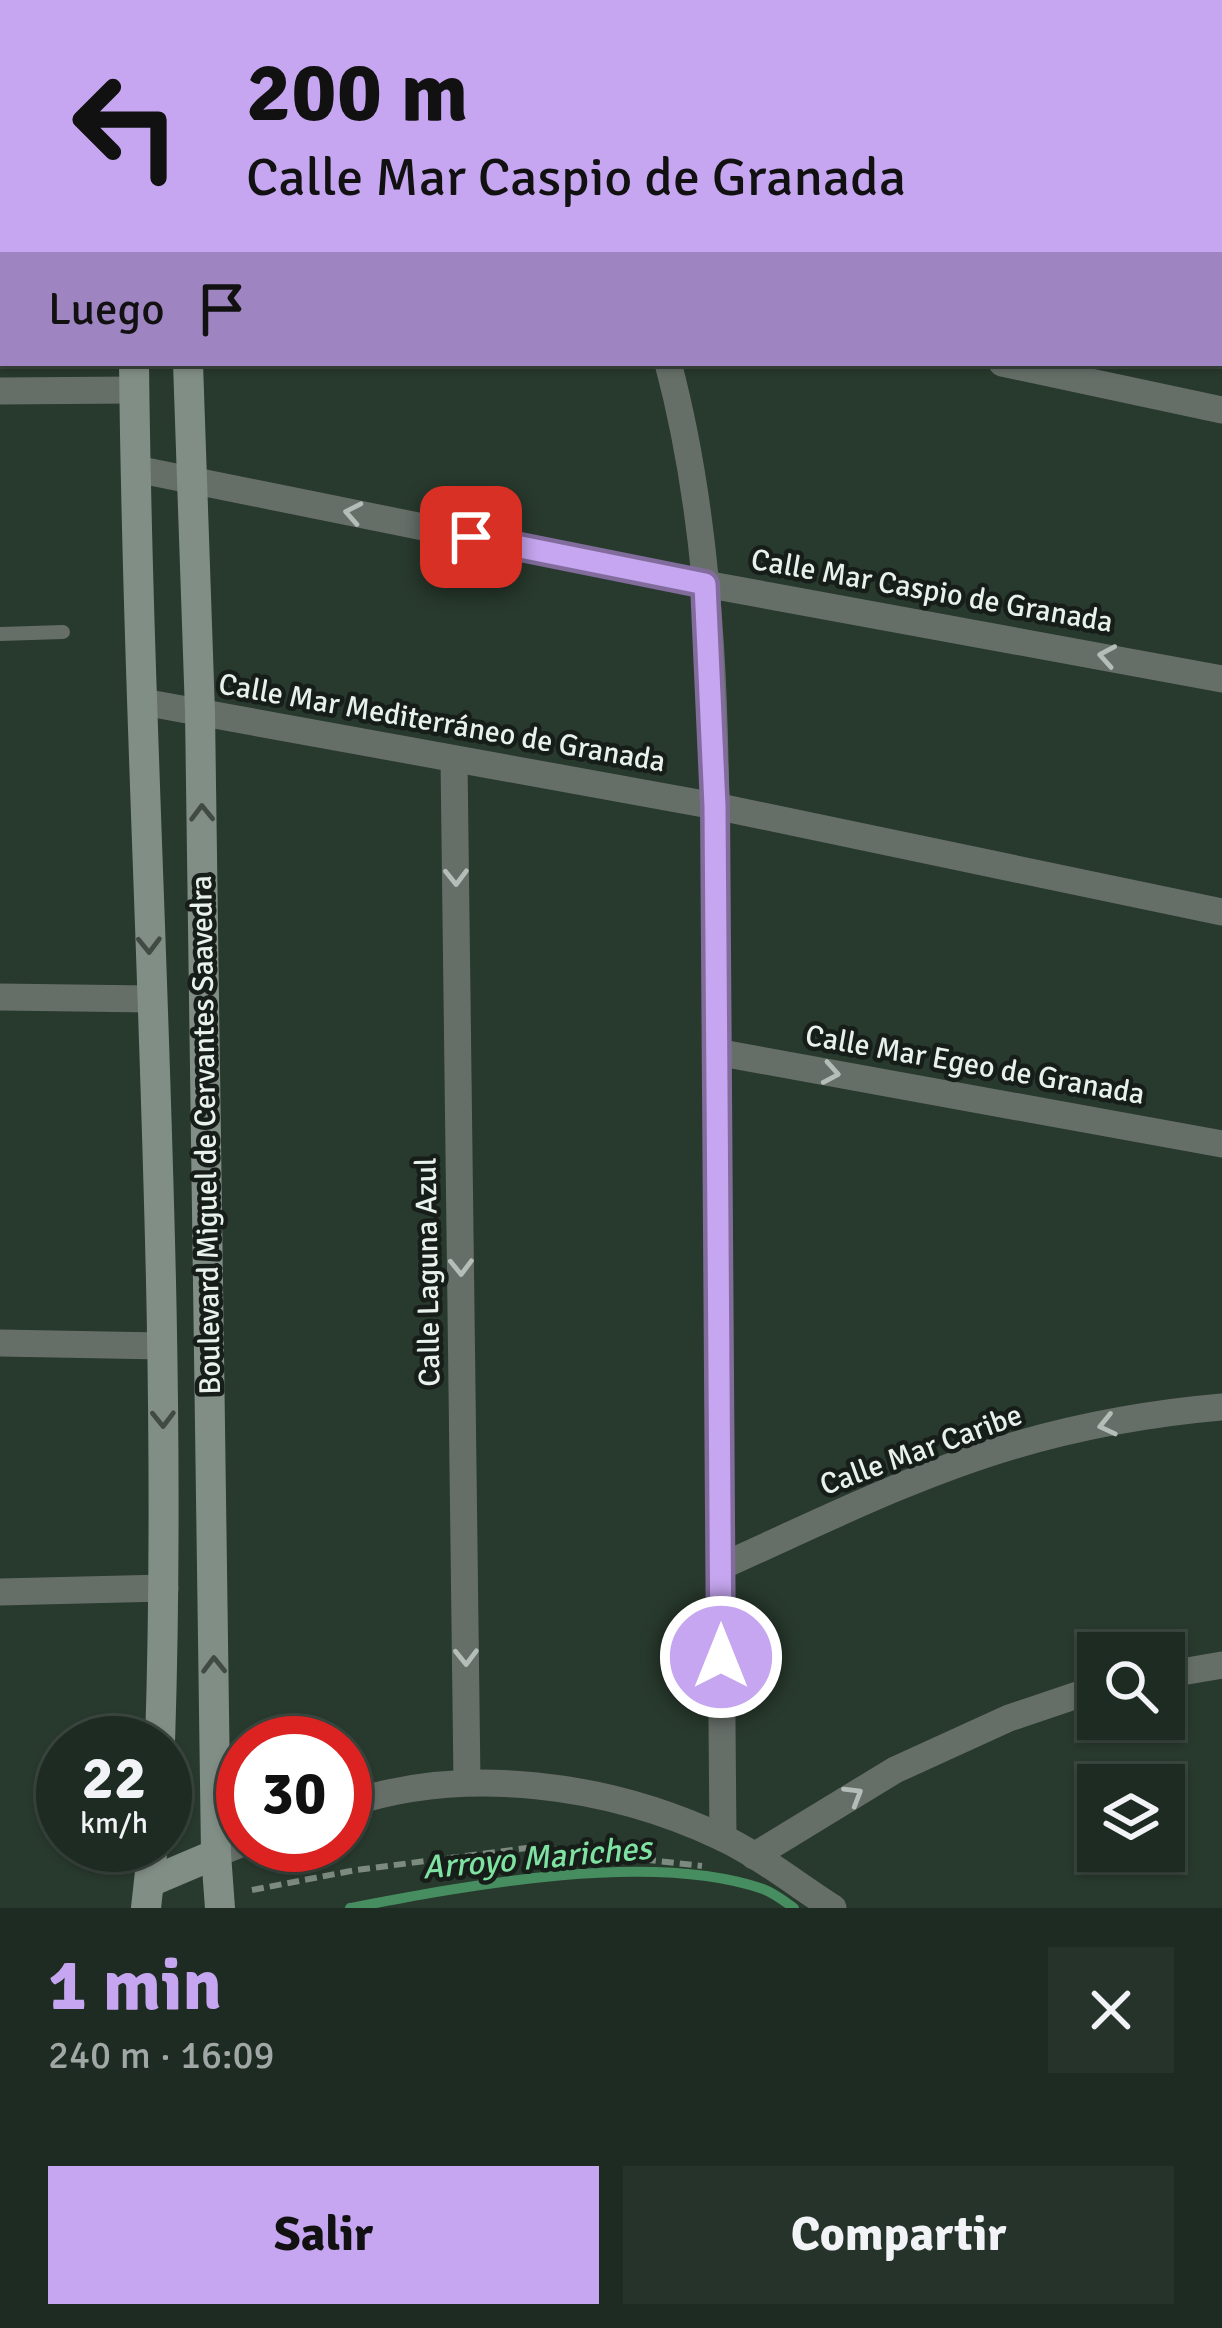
<!DOCTYPE html>
<html lang="es">
<meta charset="utf-8">
<style>
body{margin:0;font-family:Signika,sans-serif;background:#26332a;color:#f1f3f6;height:100vh;display:flex;flex-direction:column;font-size:45px;white-space:nowrap}
*{box-sizing:border-box;margin:0}
p{font-size:39px;color:#a1a7a5}
.icon{flex:none;width:66px;height:66px;fill:none;stroke:currentColor;stroke-width:2;stroke-linecap:round;stroke-linejoin:round}
.map{position:relative;height:1908px;overflow:hidden}
.details{display:flex;flex-direction:column;background:#1e2b22;flex:1}
.details>*{flex:none}
.hud{position:absolute;left:0px;top:0px;width:1224px;height:366px;box-shadow:0 3px 9px #0004,0 0 0 3px #3c4740;background:#c6a6f0;color:#111;overflow:hidden}
.controls{position:absolute;left:1077px;top:1632px;display:grid;gap:24px}
.controls a{display:grid;place-items:center;width:108px;height:108px;border-radius:0px;background:#1e2b22;box-shadow:0 3px 9px #0004,0 0 0 3px #3c4740;font-size:60px}
.speed{position:absolute;left:36px;top:1716px;display:flex;gap:24px;font-size:60px;font-weight:700;text-align:center}
.speed>*{display:grid;place-content:center;width:156px;height:156px;border-radius:50%;background:#1e2b22;box-shadow:0 3px 9px #0004,0 0 0 3px #3c4740;line-height:1}
.speed small{font-size:30px;font-weight:400}
.speed .limit{border:18px solid #d22;background:#fff;color:#111}
.pin{position:absolute;display:grid;place-items:center;width:102px;height:102px;color:#fff;margin:-51px;border-radius:24px;box-shadow:0 6px 18px #0006}
.me{position:absolute;width:132px;margin:-66px;rotate:0deg;stroke-linejoin:round;filter:drop-shadow(0 0 9px #0008)}
.turn{display:flex;align-items:center;gap:42px;height:252px;padding:0 48px;font-size:54px}
.turn .icon{width:156px;height:156px;stroke-width:2.5}
.turn b{display:block;font-size:84px;line-height:102px}
.then{display:flex;align-items:center;height:114px;padding:0 48px;background:#0003;gap:24px;font-size:45px}
.round{display:grid;place-items:center;flex:none;width:126px;height:126px;border-radius:0px;background:#26332a}
.summary{display:flex;align-items:center;justify-content:space-between;height:204px;padding:0 48px}
h1{font-size:72px;font-weight:800;line-height:90px;color:#c6a6f0}
.cta{display:flex;gap:24px;margin-top:auto;padding:24px 48px}
.cta a{flex:1;height:138px;border-radius:0px;background:#c6a6f0;color:#111;font-size:48px;font-weight:800;line-height:138px;text-align:center}
.cta a+a{background:#26332a;color:#f1f3f6}
.map>svg:first-child{display:block}
.lines{fill:none;stroke-linecap:round;stroke-linejoin:round}
.stream{stroke:#468d60;stroke-width:10}
.path{stroke:#7c8a80;stroke-width:6;stroke-dasharray:12 6;stroke-linecap:butt}
.service{stroke:#666e68;stroke-width:14}
.minor{stroke:#666e68;stroke-width:27}
.secondary{stroke:#818e85;stroke-width:30}
.oneway{stroke:#b4bdb7}
.oneway2{stroke:#414b44}
.route-casing{stroke:#816c9c;stroke-width:30}
.route{stroke:#c6a6f0;stroke-width:21}
.labels{text-anchor:middle;dominant-baseline:central;stroke-width:9;stroke-linejoin:round;paint-order:stroke}
.street-label{font-size:30px;fill:#e8f2eb;stroke:#171e19}
.water-label{font-size:33px;font-style:italic;fill:#7fe2a2;stroke:#171e19}
</style>
<div class="map">
<svg width="1222" height="1908" viewBox="0 0 1222 1908">
<rect width="100%" height="100%" fill="#28392d"/>
<g class="lines">
<!-- stream -->
<path class="stream" d="M350 1908C465 1886 651 1850 763 1889 774 1893 784 1901 794 1908"/>
<!-- path -->
<path class="path" d="M252 1890 356 1870 535 1847 702 1866"/>
<!-- service -->
<g class="service">
<path d="M506 3 507 0"/>
<path d="M625 3 626 0"/>
<path d="M0 634 63 632"/>
</g>
<!-- minor -->
<g class="minor">
<path d="M1013 0 1029 3"/>
<path d="M690 3 691 0"/>
<path d="M668 363C725 576 715 811 716 1031 717 1300 720 1569 723 1838"/>
<path d="M1002 363 1222 410"/>
<path d="M0 391 134 390"/>
<path d="M136 469 705 584 1222 679"/>
<path d="M143 702 715 806 1222 912"/>
<path d="M454 760 467 1782"/>
<path d="M0 997 150 999"/>
<path d="M716 1052 1222 1144"/>
<path d="M0 1343 162 1346"/>
<path d="M720 1567C816 1524 911 1476 1012 1446 1080 1426 1152 1413 1222 1407"/>
<path d="M0 1592 165 1588"/>
<path d="M1164 1675 1222 1665"/>
<path d="M345 1805C466 1764 609 1784 723 1838 762 1857 797 1885 833 1908"/>
<path d="M216 1854 243 1843"/>
<path d="M754 1856 895 1770 1009 1718 1098 1688"/>
</g>
<!-- secondary -->
<g class="secondary">
<path d="M178 0V3"/>
<path d="M135 3V0"/>
<path d="M134 363C139 823 175 1283 160 1743"/>
<path d="M188 363 200 712 216 1854 220 1908"/>
<path d="M150 1882 216 1854"/>
<path d="M146 1908 153 1845"/>
</g>
</g>
<!-- one-way arrows -->
<defs><path id="oneway-chevron" d="M-2-3.5L2.5 0L-2 3.5" fill="none" stroke-width="1.6" stroke-linecap="round" stroke-linejoin="round" transform="scale(3)"/></defs>
<g class="oneway">
<use href="#oneway-chevron" transform="translate(353 513) rotate(-169)"/>
<use href="#oneway-chevron" transform="translate(1107 656) rotate(-170)"/>
<use href="#oneway-chevron" transform="translate(456 877) rotate(89)"/>
<use href="#oneway-chevron" transform="translate(831 1073) rotate(10)"/>
<use href="#oneway-chevron" transform="translate(461 1267) rotate(89)"/>
<use href="#oneway-chevron" transform="translate(1107 1425) rotate(167)"/>
<use href="#oneway-chevron" transform="translate(466 1657) rotate(89)"/>
<use href="#oneway-chevron" transform="translate(854 1795) rotate(-31)"/>
</g>
<g class="oneway2">
<use href="#oneway-chevron" transform="translate(202 813) rotate(-91)"/>
<use href="#oneway-chevron" transform="translate(149 945) rotate(89)"/>
<use href="#oneway-chevron" transform="translate(163 1419) rotate(89)"/>
<use href="#oneway-chevron" transform="translate(214 1665) rotate(-91)"/>
</g>
<g class="lines">
<defs>
<path id="route" d="M471 537 705 584 715 806 721 1657"/>
</defs>
<!-- route casing -->
<use href="#route" class="route-casing"/>
<!-- route -->
<use href="#route" class="route"/>
</g>
<g class="labels">
<!-- street labels -->
<g class="street-label">
<text transform="translate(932 591) rotate(10)">Calle Mar Caspio de Granada</text>
<text transform="translate(442 723) rotate(10)">Calle Mar Mediterráneo de Granada</text>
<text transform="translate(975 1065) rotate(10)">Calle Mar Egeo de Granada</text>
<text transform="translate(206 1135) rotate(-91)">Boulevard Miguel de Cervantes Saavedra</text>
<text transform="translate(428 1272) rotate(-91)">Calle Laguna Azul</text>
<text transform="translate(921 1450) rotate(-20)">Calle Mar Caribe</text>
</g>
<!-- water labels -->
<g class="water-label">
<text transform="translate(537 1858) rotate(-5)">Arroyo Mariches</text>
</g>
</g>
</svg>
<div class="controls">
<a><svg class="icon" aria-label="search" viewBox="0 0 24 24"><circle cx="10" cy="10" r="6"/><path d="M15 15l6 6"/></svg></a>
<a><svg class="icon" aria-label="layers" viewBox="0 0 24 24"><path d="M12 4l9 5-9 5-9-5zM3 14l9 5 9-5"/></svg></a>
</div>
<div class="speed"><div>22<small>km/h</small></div><div class="limit">30</div></div>
<div class="pin" style="left:471px;top:537px;background:#d93025"><svg class="icon" aria-label="arrive" viewBox="0 0 24 24"><path d="M6 21V4h12l-3 4 3 4H6"/></svg></div>
<svg class="me" style="left:721px;top:1657px" viewBox="-20 -20 40 40"><circle r="17" fill="#c6a6f0" stroke="#fff" stroke-width="3"/><path d="M0-11L8 9 0 5-8 9z" fill="#fff"/></svg>
<div class="hud">
<div class="turn"><svg class="icon" aria-label="left" viewBox="0 0 24 24"><path d="M17 20v-9H6M10 6l-5 5 5 5"/></svg><div><b>200 m</b>Calle Mar Caspio de Granada</div></div>
<div class="then">Luego<svg class="icon" aria-label="arrive" viewBox="0 0 24 24"><path d="M6 21V4h12l-3 4 3 4H6"/></svg></div>
</div>
</div>
<section class="details">
<div class="summary"><div><h1>1 min</h1><p>240 m · 16:09</p></div><a class="round"><svg class="icon" aria-label="close" viewBox="0 0 24 24"><path d="M6 6l12 12M18 6L6 18"/></svg></a></div>
<div class="cta"><a>Salir</a><a>Compartir</a></div>
</section>
